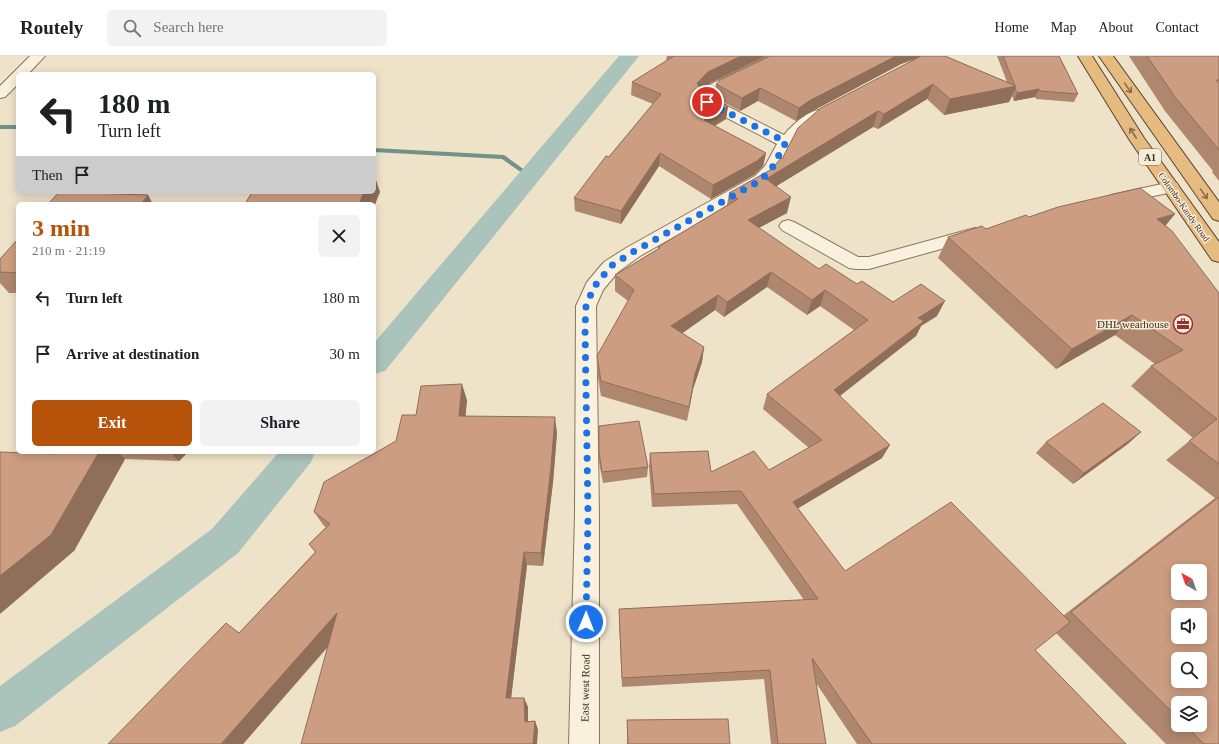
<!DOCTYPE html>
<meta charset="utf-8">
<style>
body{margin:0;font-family:"Times New Roman",serif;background:#f2f2f2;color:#202124;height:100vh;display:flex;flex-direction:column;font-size:15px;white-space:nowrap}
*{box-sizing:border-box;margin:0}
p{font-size:13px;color:#757577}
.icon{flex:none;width:22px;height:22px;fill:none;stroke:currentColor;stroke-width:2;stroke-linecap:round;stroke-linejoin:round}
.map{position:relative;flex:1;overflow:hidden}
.side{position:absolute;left:16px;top:146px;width:360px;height:252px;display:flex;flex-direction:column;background:#fff;border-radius:6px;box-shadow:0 2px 10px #0003}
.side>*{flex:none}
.hud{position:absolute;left:16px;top:16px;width:360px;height:122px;border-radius:6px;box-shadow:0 2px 10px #0003;background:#fff;color:#202124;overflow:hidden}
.needle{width:26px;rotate:320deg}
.tools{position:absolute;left:1171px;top:508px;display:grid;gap:8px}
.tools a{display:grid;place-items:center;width:36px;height:36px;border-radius:6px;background:#fff;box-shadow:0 2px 10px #0003;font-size:20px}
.pin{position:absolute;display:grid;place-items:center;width:34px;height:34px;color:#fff;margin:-17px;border:2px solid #fff;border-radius:50%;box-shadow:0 1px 4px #0007}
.me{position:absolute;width:44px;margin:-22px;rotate:1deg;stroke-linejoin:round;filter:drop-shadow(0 0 3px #0008)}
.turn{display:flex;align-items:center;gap:14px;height:84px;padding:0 16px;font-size:18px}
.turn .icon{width:52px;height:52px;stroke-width:2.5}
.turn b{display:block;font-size:28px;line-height:34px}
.then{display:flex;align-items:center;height:38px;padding:0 16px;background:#0003;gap:8px;font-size:15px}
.round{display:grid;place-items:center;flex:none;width:42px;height:42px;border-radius:6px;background:#f2f2f2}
.summary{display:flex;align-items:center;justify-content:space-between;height:68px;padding:0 16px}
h1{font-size:24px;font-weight:800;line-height:30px;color:#b45309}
.primary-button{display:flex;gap:8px;margin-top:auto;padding:8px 16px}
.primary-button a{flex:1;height:46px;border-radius:6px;background:#b45309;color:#fff;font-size:16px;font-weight:800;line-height:46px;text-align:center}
.primary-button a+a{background:#f2f2f2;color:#202124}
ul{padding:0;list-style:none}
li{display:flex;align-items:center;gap:12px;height:56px;padding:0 16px}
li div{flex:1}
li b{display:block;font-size:15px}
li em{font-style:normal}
header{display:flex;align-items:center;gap:24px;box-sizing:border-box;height:56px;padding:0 20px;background:#fff;border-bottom:1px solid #e0e0e0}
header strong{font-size:19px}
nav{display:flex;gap:22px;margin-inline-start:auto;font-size:14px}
.search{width:280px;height:36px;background:#f2f2f2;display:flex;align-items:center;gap:10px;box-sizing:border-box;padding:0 14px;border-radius:6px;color:#757577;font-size:15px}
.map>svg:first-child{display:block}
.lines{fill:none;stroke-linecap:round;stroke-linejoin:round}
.stream{fill:#709288;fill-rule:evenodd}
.canal{fill:#aac3bb;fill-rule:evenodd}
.minor-casing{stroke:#8b755e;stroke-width:2}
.trunk-casing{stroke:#594331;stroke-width:2}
.minor{fill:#f9f0dd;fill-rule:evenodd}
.trunk{fill:#e6bb80;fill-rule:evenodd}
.wall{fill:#af876e;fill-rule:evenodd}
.shaded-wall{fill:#8f6e5a}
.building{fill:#cc9d80;stroke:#8f6e5a;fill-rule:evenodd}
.oneway{stroke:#886d4c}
.route{stroke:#1a73e8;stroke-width:7;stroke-dasharray:0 12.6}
.labels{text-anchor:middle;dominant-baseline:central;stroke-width:3;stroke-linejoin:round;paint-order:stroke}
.far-street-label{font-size:9px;fill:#3c2d21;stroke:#f6edd9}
.shield{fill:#f6edd9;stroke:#746758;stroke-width:1}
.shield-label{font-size:10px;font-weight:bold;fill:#3c2d21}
.poi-label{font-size:11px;fill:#3c2d21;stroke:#f6edd9;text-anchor:end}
.street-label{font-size:11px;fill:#3c2d21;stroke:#f6edd9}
</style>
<header>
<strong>Routely</strong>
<div class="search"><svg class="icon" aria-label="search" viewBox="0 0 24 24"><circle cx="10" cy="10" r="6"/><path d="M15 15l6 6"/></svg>Search here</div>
<nav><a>Home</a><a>Map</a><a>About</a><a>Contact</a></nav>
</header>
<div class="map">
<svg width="1219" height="688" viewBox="0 0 1219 688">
<rect width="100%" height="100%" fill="#eee2c9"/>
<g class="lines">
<!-- stream -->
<g class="stream">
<rect x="0" y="69" width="18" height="4"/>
<path d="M374 92 504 99 533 120 532 121H528L502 103 374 96Z"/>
</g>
<!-- canal -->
<g class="canal">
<path d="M619 0H639L385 315 374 318V287Z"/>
<path d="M279 396H315L311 406 238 497 15 670 0 676V630L212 473Z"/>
</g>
<defs>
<g id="minor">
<path d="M30 0H45L28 18H18V28L5 41 0 42V30Z"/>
<path d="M769 0H787L785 3 717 36 712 41 713 43 784 79C793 68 812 50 827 54L830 57C825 64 808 72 800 79 791 88 787 100 781 111 777 117 772 122 767 128L640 200 618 216 603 234 596 250 599 458V688H569L575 458 576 250 587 226 604 206 626 192 755 120 765 110 777 88 702 49 697 40 707 30Z"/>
<path d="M1171 126 1177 127 1179 131 1177 135 1117 148 1111 147 1108 143 1111 139Z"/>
<path d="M788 164 794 166 858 201H869L975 172 981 174 984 178 981 182 869 213H856L849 212 782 174 779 170 782 166Z"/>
</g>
<g id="trunk">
<path d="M1078 0H1092L1144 82 1219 186V206L1212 204 1129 83Z"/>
<path d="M1099 0H1113L1219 146V165L1213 163Z"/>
</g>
</defs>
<!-- minor casing -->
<use href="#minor" class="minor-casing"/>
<!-- trunk casing -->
<use href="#trunk" class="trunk-casing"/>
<!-- minor -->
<use href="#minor" class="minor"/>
<!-- trunk -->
<use href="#trunk" class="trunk"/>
</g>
<!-- wall -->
<g class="wall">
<path d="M667 0H766L706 29 701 34 702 36 728 50 726 63 715 70 766 97 763 110 754 119 711 143 659 110 621 168 575 155 574 142 653 48 631 39 632 26 666 5Z"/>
<path d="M770 0H945L1007 26 997 0H1059L1078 38 1074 46 1036 43 1035 41 1014 45 1012 40 1009 46 944 59 927 43 878 73 873 71 776 130 787 157 759 172 819 213 857 228 893 246 937 260 921 270 916 280 840 340 882 402 798 452 845 515 1064 559 1215 442 1166 404 1193 382 1131 330 1151 310 1155 308 1115 279 1056 313 938 202 948 181 986 173 1029 161 1166 170 1219 237V688H1166L1056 577 1035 594 1126 688H857L816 627 826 688H771L764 623 622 631 619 564V553L804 544 737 448 652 451 649 411 650 397 711 416 769 414 809 392 763 353 767 338 854 274 820 250 807 259 767 231 724 261 715 254 682 277 704 291 702 306 693 333 687 365 601 340 597 315V300L628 245 615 235V219L658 193V191L727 149 729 137 772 113 782 103 914 3 901 8 805 59 796 65 758 45 740 55 714 41 716 28ZM1178 647 1200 669H1178Z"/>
<path d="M1129 0H1219V125L1212 116 1213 115 1165 55Z"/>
<path d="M18 183V237H9L0 227V203Z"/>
<path d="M467 344 465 360 557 377 553 426 543 510 527 509 511 642H524L528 651V665H535L538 674 328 591 243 688H108L239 577 315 496 309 488 326 471 324 470 314 456 396 385Z"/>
<path d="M599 370 648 411 647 421 603 427 599 406Z"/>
<path d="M1046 386 1129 387 1073 428 1036 397Z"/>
<path d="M56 396H188L179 405 125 403 74 495 55 398Z"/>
<path d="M627 664 730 688H627Z"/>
</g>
<!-- shaded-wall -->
<g class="shaded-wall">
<path d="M741 0H766L706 29 696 40 697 27 708 16Z"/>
<path d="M896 0H923L901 8 805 59 796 65 799 52 809 45Z"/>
<path d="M933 28 927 43 878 73 884 58Z"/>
<path d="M1016 30 1009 46 944 59 950 43Z"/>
<path d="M760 32 758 45 740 55 742 42Z"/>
<path d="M1039 33 1035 41 1014 45 1017 37Z"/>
<path d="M728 50 726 63 702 77 704 64Z"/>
<path d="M878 55 873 71 762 139 766 123Z"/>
<path d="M660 97 659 110 621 168V155Z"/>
<path d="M766 97 763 110 754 119 711 143 713 129Z"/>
<path d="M374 118 380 136 374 151V148H359L364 136H374Z"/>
<path d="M148 139 153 148H141Z"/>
<path d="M791 141 787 157 745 179 748 164Z"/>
<path d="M1175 158 1158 179 1157 163Z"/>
<path d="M771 216 767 231 724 261 727 246Z"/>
<path d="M825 234 820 250 807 259 812 244Z"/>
<path d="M718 239 715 254 670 286 671 270Z"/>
<path d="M945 245 937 260 921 270 916 280 828 349 834 334 918 262Z"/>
<path d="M1132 259 1115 279 1056 313 1072 293Z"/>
<path d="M704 291 702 306 693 333 687 365 695 318Z"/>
<path d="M462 328 467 344 464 376 459 360Z"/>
<path d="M555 361 557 377 553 426 543 510 541 497Z"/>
<path d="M1141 376 1129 387 1073 428 1084 417Z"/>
<path d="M890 389 882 402 787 459 793 446Z"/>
<path d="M99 396H118L125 403 74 495 0 558V520Z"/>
<path d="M170 396H188L179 405Z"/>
<path d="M524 496 527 509 510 651 506 642Z"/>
<path d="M337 557 347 568 243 688H221Z"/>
<path d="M524 642 528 651V674L525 666Z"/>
<path d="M535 665 538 674 537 688H533Z"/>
</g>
<!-- building -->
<g class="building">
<path d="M674 0H741L708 16 697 27 702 36 728 50 704 64 766 97 757 105 713 129 660 97 621 155 574 142 606 100 609 101 661 38 632 26Z"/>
<path d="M770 0H896L809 45 799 52 760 32 742 42 716 28 720 24Z"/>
<path d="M921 0H945L1016 30 950 43 933 28 884 58 878 55 766 123 791 141 748 164 819 213 826 208 857 228 862 225 893 246 921 228 945 245 918 262 924 265 834 334 890 389 793 446 845 515 951 446 1070 566 1035 594 1126 688H872L812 602 826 688H778L770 614 622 622 619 553 818 543 741 435 654 438 650 397 708 395 711 416 754 395 769 414 822 384 767 338 868 264 825 234 812 244 771 216 727 246 718 239 671 270 704 291 695 318 689 351 601 325 597 300 634 234 615 219 660 192 658 191 738 143 729 137 772 113 781 102 782 103 798 72 821 52Z"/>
<path d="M1003 0H1059L1078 38 1040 35 1039 33 1017 37 1015 32 1016 30H1015Z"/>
<path d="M1147 0H1219V24H1216L1219 28V94L1175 41Z"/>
<path d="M1140 132 1175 158 1157 163 1172 175 1219 237V408L1189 385 1217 363 1151 310 1183 294 1132 259 1072 293 948 181 982 170 986 173 1026 159 1029 161 1058 151Z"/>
<path d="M59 136 148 139 141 148H48Z"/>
<path d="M252 136H364L359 148H245Z"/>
<path d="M18 183V217L0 216V203Z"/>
<path d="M462 328 459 360 555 361 551 411 541 497 524 496 506 642H524L525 666 535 665 533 688H301L337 557 221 688H108L226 567 239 577 316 496 309 488 330 468 314 456 324 426 396 385 402 359H416L421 330Z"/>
<path d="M1103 347 1141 376 1084 417 1046 386Z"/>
<path d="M639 365 648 411 602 416 599 396V370Z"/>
<path d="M0 396 55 398 56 396H99L51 479 0 520Z"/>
<path d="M1219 441V688H1204L1185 669H1200V647H1178V662L1071 556ZM1178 515H1200V537H1178ZM1178 559H1200V581H1178ZM1178 603H1200V625H1178Z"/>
<path d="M728 663 730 688H628L627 664Z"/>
</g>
<!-- one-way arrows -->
<defs><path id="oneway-shaft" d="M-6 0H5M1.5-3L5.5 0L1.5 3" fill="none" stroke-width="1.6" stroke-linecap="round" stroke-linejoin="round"/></defs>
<g class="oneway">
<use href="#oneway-shaft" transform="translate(1128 32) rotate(55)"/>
<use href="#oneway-shaft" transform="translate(1133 77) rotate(-123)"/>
<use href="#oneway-shaft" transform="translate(1204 138) rotate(55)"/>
</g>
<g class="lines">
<!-- route -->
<path class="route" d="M586 566 588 458 585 272 586 250 594 231 611 210 633 196 761 124 772 112 786 86 707 46"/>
</g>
<!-- icons -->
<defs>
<symbol id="office-ring" viewBox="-11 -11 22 22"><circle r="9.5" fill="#f6edd9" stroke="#9a2e32" stroke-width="1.5"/><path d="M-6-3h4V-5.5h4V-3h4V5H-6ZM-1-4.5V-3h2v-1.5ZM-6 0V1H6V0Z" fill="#9a2e32"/></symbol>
</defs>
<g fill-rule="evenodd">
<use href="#office-ring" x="1172" y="257" width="22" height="22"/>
</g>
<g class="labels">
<!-- far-street labels -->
<g class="far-street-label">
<text transform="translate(1184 151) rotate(55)">Colombo-Kandy Road</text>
</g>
<!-- shield labels -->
<rect class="shield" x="1139" y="93" width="22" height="16" rx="3"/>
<g class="shield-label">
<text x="1150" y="101">A1</text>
</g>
<!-- poi labels -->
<g class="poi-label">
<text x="1169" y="268">DHL wearhouse</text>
</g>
<!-- street labels -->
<g class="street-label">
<text transform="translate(585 632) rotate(-89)">East west Road</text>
</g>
</g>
</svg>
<div class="tools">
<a><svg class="needle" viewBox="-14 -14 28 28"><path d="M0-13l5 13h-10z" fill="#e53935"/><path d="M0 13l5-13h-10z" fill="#757577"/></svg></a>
<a><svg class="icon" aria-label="sound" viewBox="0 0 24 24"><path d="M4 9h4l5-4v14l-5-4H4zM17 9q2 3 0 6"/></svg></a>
<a><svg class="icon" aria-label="search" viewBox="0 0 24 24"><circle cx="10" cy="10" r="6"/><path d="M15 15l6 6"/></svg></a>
<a><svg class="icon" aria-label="layers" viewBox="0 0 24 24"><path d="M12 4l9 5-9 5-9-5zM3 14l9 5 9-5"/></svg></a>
</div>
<div class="pin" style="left:707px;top:46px;background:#d93025"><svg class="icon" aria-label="arrive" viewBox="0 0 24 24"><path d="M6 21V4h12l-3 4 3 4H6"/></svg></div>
<svg class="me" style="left:586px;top:566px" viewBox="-20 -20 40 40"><circle r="17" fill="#1a73e8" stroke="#fff" stroke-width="3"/><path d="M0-11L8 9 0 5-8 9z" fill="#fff"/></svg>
<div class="hud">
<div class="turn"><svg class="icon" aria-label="left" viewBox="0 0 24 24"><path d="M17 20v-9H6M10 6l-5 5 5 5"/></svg><div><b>180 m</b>Turn left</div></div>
<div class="then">Then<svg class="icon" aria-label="arrive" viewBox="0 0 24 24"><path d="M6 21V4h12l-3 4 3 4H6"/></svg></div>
</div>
<section class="side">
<div class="summary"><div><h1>3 min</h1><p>210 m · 21:19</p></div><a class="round"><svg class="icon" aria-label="close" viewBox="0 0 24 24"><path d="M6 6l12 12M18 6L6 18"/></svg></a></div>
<ul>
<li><svg class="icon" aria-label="left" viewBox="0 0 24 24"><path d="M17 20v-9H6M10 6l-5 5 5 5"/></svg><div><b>Turn left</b></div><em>180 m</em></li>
<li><svg class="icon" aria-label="arrive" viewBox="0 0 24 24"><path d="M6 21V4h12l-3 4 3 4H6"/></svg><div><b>Arrive at destination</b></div><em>30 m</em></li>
</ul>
<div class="primary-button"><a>Exit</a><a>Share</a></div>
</section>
</div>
